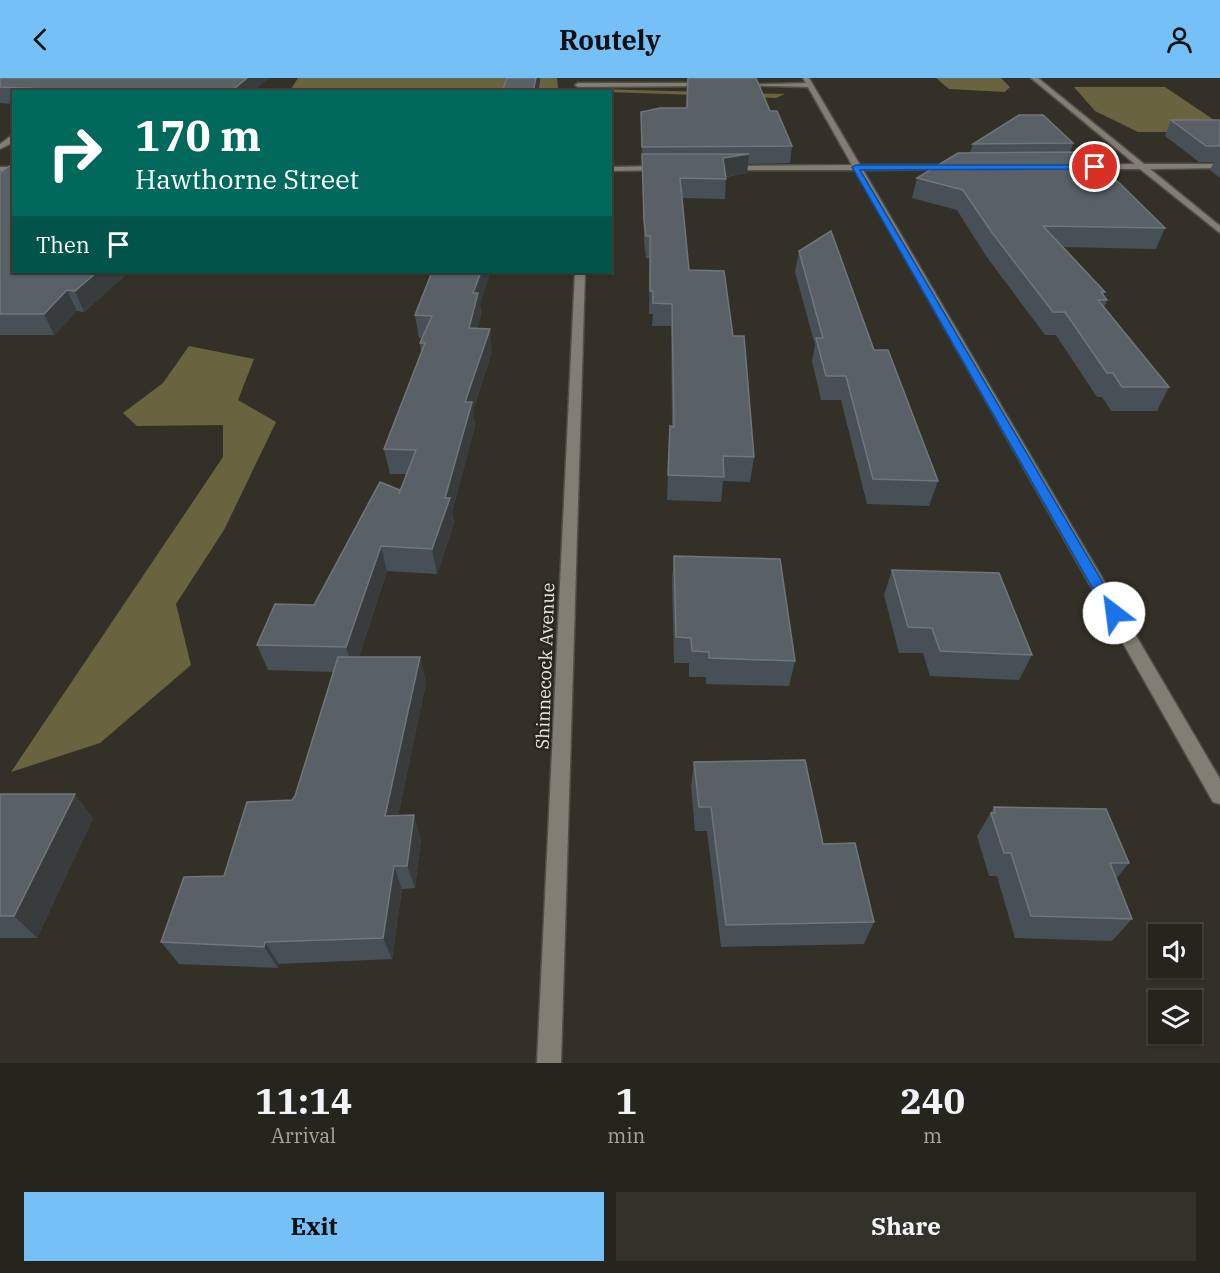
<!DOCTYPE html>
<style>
body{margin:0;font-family:"IBM Plex Serif",serif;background:#32312a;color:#f1f3f6;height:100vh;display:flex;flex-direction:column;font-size:22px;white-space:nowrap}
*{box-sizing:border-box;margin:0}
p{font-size:20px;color:#a4a5a4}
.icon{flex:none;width:33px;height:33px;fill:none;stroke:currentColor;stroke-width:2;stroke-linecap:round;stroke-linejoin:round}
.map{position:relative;height:985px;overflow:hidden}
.panel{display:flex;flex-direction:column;background:#26251d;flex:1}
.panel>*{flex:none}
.hud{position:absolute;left:12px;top:12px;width:600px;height:183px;border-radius:0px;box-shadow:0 2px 4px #0004,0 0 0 2px #42423b;background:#00695c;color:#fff;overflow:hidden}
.buttons{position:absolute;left:1148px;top:846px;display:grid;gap:12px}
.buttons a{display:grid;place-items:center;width:54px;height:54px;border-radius:0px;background:#26251d;box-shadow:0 2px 4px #0004,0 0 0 2px #42423b;font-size:30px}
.pin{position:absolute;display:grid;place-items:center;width:51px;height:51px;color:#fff;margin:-26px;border:3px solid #fff;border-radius:50%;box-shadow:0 2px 6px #0007}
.me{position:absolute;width:66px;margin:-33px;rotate:330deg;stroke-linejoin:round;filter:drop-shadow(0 0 4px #0008)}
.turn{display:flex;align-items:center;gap:21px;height:126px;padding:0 24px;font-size:27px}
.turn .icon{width:78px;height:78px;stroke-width:2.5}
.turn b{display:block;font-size:42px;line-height:51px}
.then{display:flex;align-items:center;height:57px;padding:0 24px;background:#0003;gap:12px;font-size:22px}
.eta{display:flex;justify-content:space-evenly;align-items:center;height:102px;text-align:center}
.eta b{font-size:36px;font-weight:700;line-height:42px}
.cta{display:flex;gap:12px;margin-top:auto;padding:12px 24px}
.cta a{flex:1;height:69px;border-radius:0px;background:#75c0f6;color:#111;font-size:24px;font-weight:700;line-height:69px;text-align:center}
.cta a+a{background:#32312a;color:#f1f3f6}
header{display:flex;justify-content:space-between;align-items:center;height:78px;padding:0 24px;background:#75c0f6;color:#111;font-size:27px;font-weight:700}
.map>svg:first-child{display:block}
.forest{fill:#69633f}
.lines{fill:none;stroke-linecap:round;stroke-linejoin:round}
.minor-casing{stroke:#514f46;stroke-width:3}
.tertiary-casing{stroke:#514f46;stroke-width:3}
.minor{fill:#817f73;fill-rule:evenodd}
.tertiary{fill:#817f73;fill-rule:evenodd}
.wall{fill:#475057}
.shaded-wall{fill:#383c3d}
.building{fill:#596066;stroke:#707679;stroke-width:1.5}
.route{fill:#1a73e8;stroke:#114b97;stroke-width:1.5}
.labels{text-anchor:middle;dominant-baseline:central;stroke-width:5;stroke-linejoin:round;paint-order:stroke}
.street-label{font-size:18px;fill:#eae9e3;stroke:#29271d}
</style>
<header><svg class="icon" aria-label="back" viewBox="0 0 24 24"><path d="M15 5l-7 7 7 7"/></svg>Routely<svg class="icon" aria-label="person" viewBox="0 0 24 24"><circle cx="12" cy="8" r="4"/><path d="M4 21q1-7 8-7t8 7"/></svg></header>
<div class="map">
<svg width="1220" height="985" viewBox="0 0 1220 985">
<rect width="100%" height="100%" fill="#333127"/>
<!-- forest -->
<g class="forest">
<path d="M298 0H557L558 10 785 16 776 20 610 14H289Z"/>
<path d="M936 0H1001L1010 9 1005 14 949 11Z"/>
<path d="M1074 9H1165L1220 46V54H1138L1095 33Z"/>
<path d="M189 268 254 281 238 322 276 344 224 452 176 526 191 587 100 665 11 694 223 379V347L137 348 123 335 163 305Z"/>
</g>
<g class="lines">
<defs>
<g id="minor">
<path d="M803 0H809L860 87H953L957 89 953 91 863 92 1220 701V726L1213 724 855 92H728L724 90 728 88 852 87 808 9 738 7 806 5Z"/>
<path d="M1031 0H1038L1144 86H1220V90L1150 91 1220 148V155L1140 91H1076V87H1079L1135 86Z"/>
<path d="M708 5 710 8 578 9 575 7 578 5Z"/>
<path d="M665 88V92H662L610 93V89Z"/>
<rect x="0" y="89" width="14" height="4"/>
<path d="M575 194H585L561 985H537Z"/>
</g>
<path id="tertiary" d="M11 58H14V64L0 71V66Z"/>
</defs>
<!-- minor casing -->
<use href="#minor" class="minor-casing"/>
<!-- tertiary casing -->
<use href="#tertiary" class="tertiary-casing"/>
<!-- minor -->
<use href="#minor" class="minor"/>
<!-- tertiary -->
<use href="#tertiary" class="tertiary"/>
</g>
<!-- wall -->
<g class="wall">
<path d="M0 0 253 14H14V26L0 25Z"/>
<path d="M687 0H756L770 33 792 68 790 85 748 86 747 95 726 99 725 121 682 120 689 192 733 258 754 379 750 404 723 403 721 424 667 422 670 348H672L671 248H652L653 236H649L650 180H646L644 163 641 34 686 30Z"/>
<path d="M1171 42H1220V100L1210 92 1214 84H1199L1165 58Z"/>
<path d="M1073 65 1070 75 1165 150 1156 171 1063 169 1105 214 1103 217 1107 222 1104 229 1169 309 1157 333H1111L1102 319H1097L1056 257H1045L986 178 957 132 912 120 917 100 970 75 973 66Z"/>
<path d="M0 95 129 194 84 234 77 233 54 257H0Z"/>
<path d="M799 173 874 272 938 403 929 428 867 426 841 322H821L812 283 815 267 795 194Z"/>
<path d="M480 226 481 237 477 251 492 274 473 332 475 348 452 434 454 445 437 496 387 493 359 579H420L426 605 398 738 421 761 415 810 402 811 392 881 279 886 278 890 179 886 161 864 224 798 295 718 333 594 268 592 257 567 314 527 400 412 406 396H390L384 371 421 275 420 265 422 260H419L415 237Z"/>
<path d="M674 478 795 583 789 608 706 606V599H689V585H674L672 503Z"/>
<path d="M892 492 1032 577 1019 602 930 598 923 575H899L884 517Z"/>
<path d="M694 684 823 766 874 844 864 866 721 869 707 753H695L691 708Z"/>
<path d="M0 716 93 740 37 860H0Z"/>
<path d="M994 729 1129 785 1116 801 1132 841 1112 863 1015 860 997 798H989L977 758Z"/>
</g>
<!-- shaded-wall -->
<g class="shaded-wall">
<path d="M247 0H269L253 14H230Z"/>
<path d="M536 0H540V4L538 14H533Z"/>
<path d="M749 76 747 95 722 99 723 80Z"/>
<path d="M97 194H129L84 234 75 213Z"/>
<path d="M481 194H491L480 226 481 237 471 273 469 250 473 215Z"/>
<path d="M67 212 77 233 54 257 44 236Z"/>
<path d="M490 251 492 274 473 332 475 348 452 434 454 445 437 496 432 471 445 420 465 324Z"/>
<path d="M381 468 387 493 354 594 346 569Z"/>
<path d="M420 579 426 605 393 762 385 738Z"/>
<path d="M75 716 93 740 37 860 14 838Z"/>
<path d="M414 737 421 761 415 810 407 788Z"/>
<path d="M394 788 402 811 392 881 383 860Z"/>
<path d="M265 864 279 886 278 890 264 869Z"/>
</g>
<!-- building -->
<g class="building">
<path d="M0 0H247L230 14H112L0 9Z"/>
<path d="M507 0H536L533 14H502Z"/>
<path d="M688 0H756L770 33H777L792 68 642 69 641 34 660 30H687Z"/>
<path d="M1019 37H1043L1073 65 973 66Z"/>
<path d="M1171 42H1220V68H1206Z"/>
<path d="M1083 74 1101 92H1106L1165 150 1043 148 1105 214H1101L1107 222H1098L1169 309H1122L1113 295H1107L1065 234H1053L993 156 963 112 917 100 958 75Z"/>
<path d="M642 76H749L723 80 726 101 680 100 689 192 724 193 733 258H744L754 379 723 378 724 399 668 397 670 348 674 349 672 226 653 225V213H650V158H646L644 142Z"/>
<path d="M14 85V194H97L75 213 67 212 44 236H0V95Z"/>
<path d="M831 153 874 272H888L938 403 873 401 846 298H826L816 260H823L799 173Z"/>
<path d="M432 194H481L473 215H478L469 250 490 251 465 324H472L445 420H450L432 471 381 468 346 569 257 567 275 526 314 527 380 404 400 412 399 416 416 372 384 371 425 265H420L432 238 415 237Z"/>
<path d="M674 478 780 481 795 583 709 580V574L692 573 691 560 676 559Z"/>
<path d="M892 492 999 495 1032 577 940 573 932 550 908 549Z"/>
<path d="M338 579H420L385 738 414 737 407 788H394L383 860 265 864 264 869 161 864 184 799 224 798 247 724 292 722 295 718Z"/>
<path d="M805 682 823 766 855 765 874 844 726 847 711 729H699L694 684Z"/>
<path d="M0 716H75L14 838H0Z"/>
<path d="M994 729 1106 731 1129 785H1110L1132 841 1031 838 1011 775H1004L991 735H995Z"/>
</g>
<!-- route -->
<path class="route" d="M856 87H1095L1099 89 1095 91 860 92 1119 532V539H1109L852 89Z"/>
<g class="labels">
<!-- street labels -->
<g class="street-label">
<text transform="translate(545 588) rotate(-88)">Shinnecock Avenue</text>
</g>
</g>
</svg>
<div class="buttons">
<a><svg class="icon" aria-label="sound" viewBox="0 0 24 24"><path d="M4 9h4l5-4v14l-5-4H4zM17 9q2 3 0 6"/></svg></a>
<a><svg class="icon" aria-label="layers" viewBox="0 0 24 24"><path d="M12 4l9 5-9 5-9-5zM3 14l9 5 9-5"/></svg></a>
</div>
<div class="pin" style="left:1095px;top:89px;background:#d93025"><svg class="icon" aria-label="arrive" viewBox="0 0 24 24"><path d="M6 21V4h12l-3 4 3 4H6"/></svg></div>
<svg class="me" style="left:1114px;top:535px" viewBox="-20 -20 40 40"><circle r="19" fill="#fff"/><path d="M0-13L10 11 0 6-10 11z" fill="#1a73e8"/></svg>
<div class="hud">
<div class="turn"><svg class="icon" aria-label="right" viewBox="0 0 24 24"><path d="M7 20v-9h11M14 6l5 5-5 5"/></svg><div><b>170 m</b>Hawthorne Street</div></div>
<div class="then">Then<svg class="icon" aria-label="arrive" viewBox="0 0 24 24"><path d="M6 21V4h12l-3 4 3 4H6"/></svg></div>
</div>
</div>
<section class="panel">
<div class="eta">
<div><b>11:14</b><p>Arrival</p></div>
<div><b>1</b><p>min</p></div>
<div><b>240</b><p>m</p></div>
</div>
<div class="cta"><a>Exit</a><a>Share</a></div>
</section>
